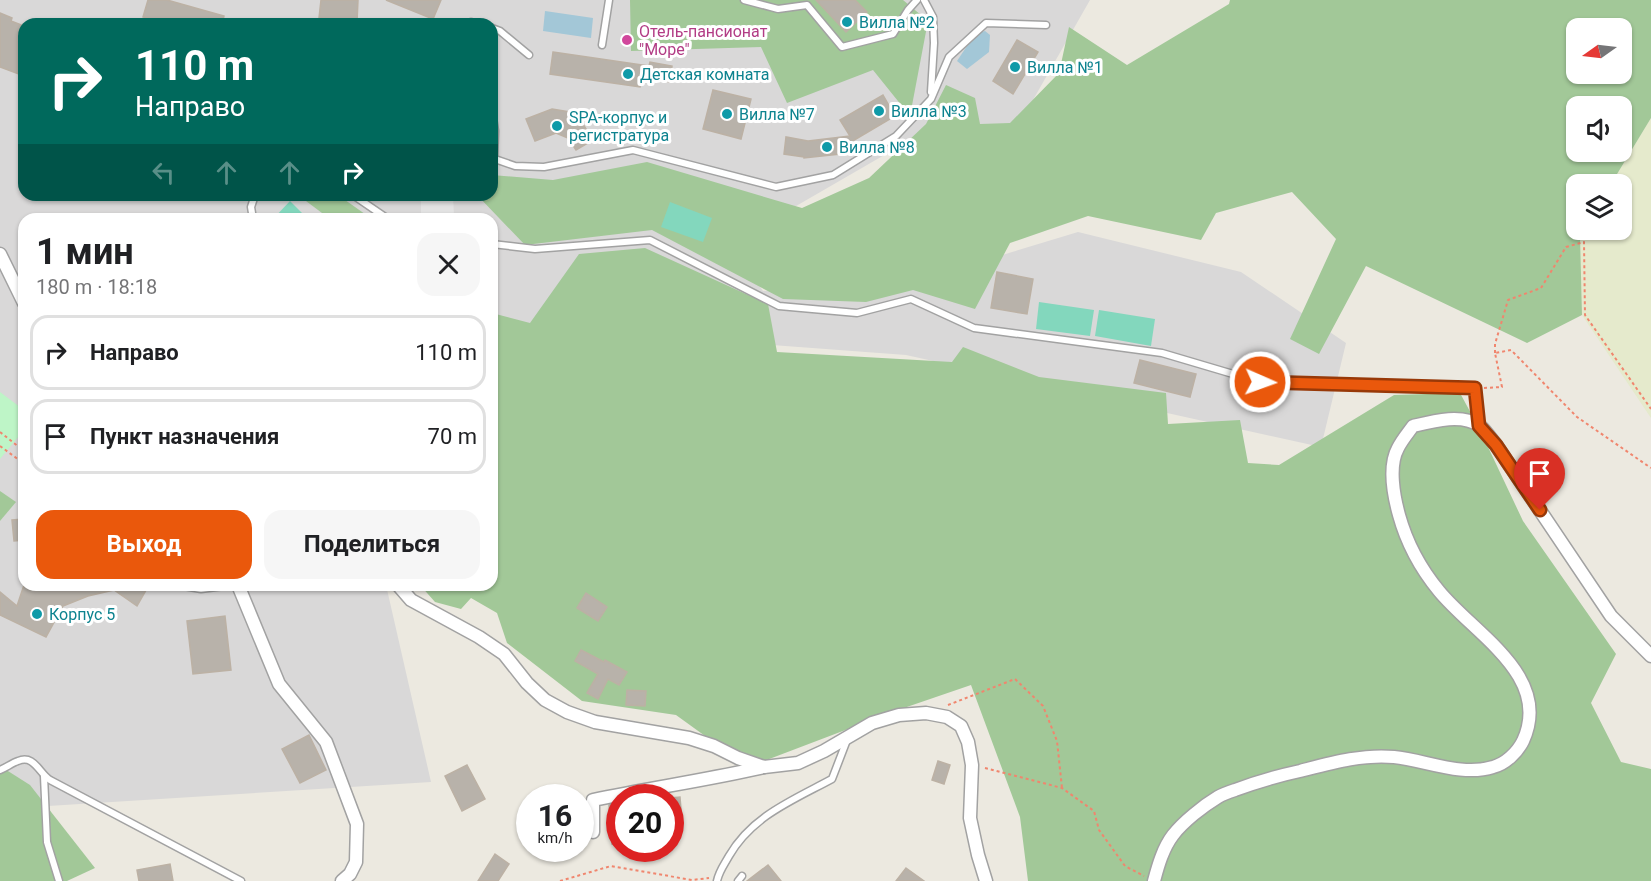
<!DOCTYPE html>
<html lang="ru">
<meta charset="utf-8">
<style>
body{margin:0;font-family:Roboto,sans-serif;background:#f6f6f6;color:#202124;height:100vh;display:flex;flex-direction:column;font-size:22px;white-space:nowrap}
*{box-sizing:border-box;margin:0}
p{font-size:20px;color:#757577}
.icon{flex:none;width:33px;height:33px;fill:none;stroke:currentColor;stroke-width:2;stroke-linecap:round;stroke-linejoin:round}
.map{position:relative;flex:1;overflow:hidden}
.sheet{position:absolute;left:18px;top:213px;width:480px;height:378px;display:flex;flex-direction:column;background:#fff;border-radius:18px;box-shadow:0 2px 4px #0004}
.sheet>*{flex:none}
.hud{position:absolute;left:18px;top:18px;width:480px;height:183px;border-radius:18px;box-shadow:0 2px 4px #0004;background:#00695c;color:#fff;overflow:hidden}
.needle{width:39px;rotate:256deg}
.fabs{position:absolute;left:1566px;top:18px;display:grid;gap:12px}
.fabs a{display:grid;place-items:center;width:66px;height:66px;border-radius:12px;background:#fff;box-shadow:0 2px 4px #0004;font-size:30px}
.speed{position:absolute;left:516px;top:784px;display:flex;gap:12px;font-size:30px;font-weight:700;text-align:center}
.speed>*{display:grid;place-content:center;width:78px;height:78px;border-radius:50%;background:#fff;box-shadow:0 2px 4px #0004;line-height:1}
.speed small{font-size:15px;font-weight:400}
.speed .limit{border:9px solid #d22;background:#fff;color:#111}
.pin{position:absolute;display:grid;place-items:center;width:51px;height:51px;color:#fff;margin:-62px -26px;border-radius:50% 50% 50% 0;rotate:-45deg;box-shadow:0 0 6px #0007}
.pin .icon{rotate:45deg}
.me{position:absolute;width:66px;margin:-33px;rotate:92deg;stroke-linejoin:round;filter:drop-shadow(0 0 4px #0008)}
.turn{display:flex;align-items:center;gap:21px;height:126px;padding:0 18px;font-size:27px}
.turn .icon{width:78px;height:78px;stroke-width:2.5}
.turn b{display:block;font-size:42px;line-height:51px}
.lanes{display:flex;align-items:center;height:57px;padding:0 18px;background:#0003;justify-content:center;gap:30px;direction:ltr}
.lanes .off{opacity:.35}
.round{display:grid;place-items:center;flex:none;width:63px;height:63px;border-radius:18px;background:#f6f6f6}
.overview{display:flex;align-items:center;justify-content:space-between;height:102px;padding:0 18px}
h1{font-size:36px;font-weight:700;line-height:45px}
.button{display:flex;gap:12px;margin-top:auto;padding:12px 18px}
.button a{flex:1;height:69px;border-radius:18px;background:#ea580c;color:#fff;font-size:24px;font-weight:700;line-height:69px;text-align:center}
.button a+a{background:#f6f6f6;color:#202124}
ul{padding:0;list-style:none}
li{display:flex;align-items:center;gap:18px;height:75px;margin:0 12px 9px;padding:0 6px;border:3px solid #e0e0e0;border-radius:18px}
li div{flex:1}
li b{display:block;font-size:22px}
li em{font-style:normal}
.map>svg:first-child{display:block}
.residential{fill:#d9d8d8;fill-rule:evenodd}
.farmland{fill:#e5eacc}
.forest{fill:#a2c898;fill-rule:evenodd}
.park{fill:#bef5c7}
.pitch{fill:#83d7bd}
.parking{fill:#e3e3e3}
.water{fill:#a3c7d7}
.building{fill:#b8b2aa;stroke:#bcb1a4;stroke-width:1.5}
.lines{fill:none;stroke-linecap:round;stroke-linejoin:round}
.lane-casing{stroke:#a2a2a2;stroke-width:9}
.street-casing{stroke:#a2a2a2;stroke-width:15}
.path{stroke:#f0866e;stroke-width:2;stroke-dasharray:3 3;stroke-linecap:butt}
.lane{stroke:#fff;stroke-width:6}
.street{stroke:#fff;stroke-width:12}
.route-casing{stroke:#983908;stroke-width:15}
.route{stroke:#ea580c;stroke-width:10}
.culture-dot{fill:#0f9aa8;stroke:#fff;stroke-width:2}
.hotel-dot{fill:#d1479c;stroke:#fff;stroke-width:2}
.labels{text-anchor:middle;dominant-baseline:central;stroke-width:6;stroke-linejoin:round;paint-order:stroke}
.culture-label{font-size:16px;fill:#0d838f;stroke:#fff;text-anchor:start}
.hotel-label{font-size:16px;fill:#b23c85;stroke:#fff;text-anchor:start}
</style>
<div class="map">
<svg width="1651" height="881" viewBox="0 0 1651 881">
<rect width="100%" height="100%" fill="#ece9e0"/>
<!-- residential -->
<path class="residential" d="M0 0H1090L1005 149 931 128 784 213 712 218 763 291 897 287 1078 232 1241 272 1346 343 1321 447 906 355 554 329 492 361V219H24V585H386L431 782 0 809ZM24 24H492V195H24Z"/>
<!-- farmland -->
<path class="farmland" d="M1651 118V418L1582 315 1580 235 1583 230H1622V184H1611Z"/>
<!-- forest -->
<g class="forest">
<path d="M630 0H903L928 21 910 116 873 70 787 103 761 47 631 51Z"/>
<path d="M1230 0H1651V118L1611 184H1576V230H1583L1580 235 1582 315 1527 343 1366 266 1319 354 1290 339 1336 239 1292 192 1216 213 1201 240 1088 216 1010 243 975 309 913 290 866 302 783 299 652 230 525 245 477 195H492V175L553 180 647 162 802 208 869 178 926 124 946 85 975 98 980 124 1010 123 1059 73 1069 27 1127 65 1229 4ZM1576 28H1622V74H1576ZM1576 106H1622V152H1576Z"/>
<path d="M298 195H338L372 219H330Z"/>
<path d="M645 248 768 304 777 352 952 362 963 347 1039 377 1166 393 1168 424 1240 420 1248 463 1279 465 1394 395 1460 393 1480 430 1523 521 1616 654 1591 703 1621 762 1651 769V881H1028L1020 817 971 685 898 710 748 767 676 715 582 701 507 643 497 613 471 598 461 609 435 602 420 585H492V313L530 323 579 254Z"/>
<path d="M0 491 16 502 0 521Z"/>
<path d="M0 766 30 785 95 868 67 881H0Z"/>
</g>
<!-- park -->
<path class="park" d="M0 392 24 410V430L0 459Z"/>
<!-- pitch -->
<g class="pitch">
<path d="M290 201 308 219H273Z"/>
<path d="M670 202 712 218 703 242 661 227Z"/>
<path d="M1039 302 1094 310 1090 336 1036 329Z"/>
<path d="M1099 310 1155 319 1151 346 1095 336Z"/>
</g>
<!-- parking -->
<path class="parking" d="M421 195H453L454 216 421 218Z"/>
<!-- water -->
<g class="water">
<path d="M545 11 593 18 591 38 543 31Z"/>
<path d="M985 31 990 35 989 52 967 69 957 61 975 34Z"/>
</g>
<!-- building -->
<g class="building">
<path d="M148 0H167L224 16 222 24H170L143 17Z"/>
<path d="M321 0H358L357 22 319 18Z"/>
<path d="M386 0H441L433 19Z"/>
<path d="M816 0H855L867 12 846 32Z"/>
<path d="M0 13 12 18 11 21 24 26V76L0 67Z"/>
<path d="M1017 40 1038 52 1013 94 993 81Z"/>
<path d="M553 52 649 66 650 62 672 66 670 82 641 78 640 87 550 74Z"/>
<path d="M713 90 751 99 741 139 703 129Z"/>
<path d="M883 95 895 116 839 149 840 154 804 158V157L784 154 786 137 808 141 850 136 840 120Z"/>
<path d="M552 109 576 113 593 140 576 150 568 138 556 133 535 141 526 119Z"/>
<path d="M997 272 1033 279 1027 314 991 308Z"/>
<path d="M1140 360 1196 374 1190 397 1134 383Z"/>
<path d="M24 519V540L14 541 12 520Z"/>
<path d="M24 585H149L137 606 114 590 88 596 63 606 46 637 0 615V592L17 606Z"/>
<path d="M586 593 607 607 598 621 577 608Z"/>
<path d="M225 616 231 670 193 674 187 621Z"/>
<path d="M581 650 604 662 605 660 627 672 619 685 608 679 598 699 587 693 598 674 575 661Z"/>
<path d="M627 690 646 691 645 706 626 705Z"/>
<path d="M309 735 326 770 300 783 282 749Z"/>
<path d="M938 761 950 765 944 784 932 780Z"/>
<path d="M467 765 485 799 462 811 445 776Z"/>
<path d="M680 797 682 823 670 824V798Z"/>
<path d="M620 803V844H612L609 805Z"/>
<path d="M495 854 509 864 498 881H478Z"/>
<path d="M170 864 173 881H139L137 870Z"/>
<path d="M768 865 781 881H747Z"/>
<path d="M906 868 924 881H896Z"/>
</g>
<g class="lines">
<defs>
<g id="lane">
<path d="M744 0 778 9 807 5 842 47 893 34 908 10 917 0"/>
<path d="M924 0 933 17 934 43 931 92"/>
<path d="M465 24 471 22 476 24"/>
<path d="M492 28 500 31 529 55"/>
<path d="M602 45 609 0"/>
<path d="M492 111 495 131 494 158"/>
<path d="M492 158 515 166 544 167 633 150 776 187 833 175 896 136 931 99 949 57 986 23 1046 25"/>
<path d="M353 195 388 219"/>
<path d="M253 219 251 207 255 195"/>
<path d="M492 244 535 249 650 240 779 306 857 313 911 299 974 328 1162 353 1260 382 1475 388 1479 424"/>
<path d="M23 563 24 562"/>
<path d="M178 585 201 589 232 585"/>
<path d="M0 770C7 767 12 763 18 761 34 754 39 773 50 780L241 881"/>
<path d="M44 776 47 842 59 881"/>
<path d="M717 881C719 871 724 865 729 856 752 816 793 800 832 779L847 740"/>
<path d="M738 881 742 876"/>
</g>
<g id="street">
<path d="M0 254 24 303"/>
<path d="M238 585 279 684 326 742 357 824 356 862 350 874 342 881"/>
<path d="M398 585 411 600 479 637 504 654 527 683 545 700 567 712 595 722 689 738 714 746 738 758 764 767 798 763 824 751 872 723 899 715 926 713 947 717 961 726 968 742 972 765 970 818 978 855 986 881"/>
<path d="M593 832V800C650 788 707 780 764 767"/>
<path d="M1154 881C1158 866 1163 848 1173 835 1183 822 1203 806 1218 797 1223 794 1229 792 1235 790 1256 782 1277 776 1300 771 1331 763 1362 754 1394 757 1425 760 1462 777 1493 767 1505 764 1517 753 1523 741 1553 676 1474 634 1439 591 1420 568 1407 544 1399 515 1394 497 1388 466 1398 448 1402 440 1408 433 1413 426 1433 421 1462 413 1480 426 1486 431 1491 439 1496 445L1611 616 1651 656"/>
</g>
</defs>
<!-- lane casing -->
<use href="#lane" class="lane-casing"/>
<!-- street casing -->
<use href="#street" class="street-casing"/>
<!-- path -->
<g class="path">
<path d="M1495 353V344L1508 300 1541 288 1566 247 1584 242 1585 315 1651 409"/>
<path d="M1484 388 1502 387 1495 353 1511 350 1577 417 1651 468"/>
<path d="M0 432 24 451"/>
<path d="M0 446 19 460 24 457"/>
<path d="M948 705 1015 679 1043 706 1057 741 1062 788"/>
<path d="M985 768 1062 788 1094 811 1099 830 1125 866 1144 876"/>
<path d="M560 881 611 866 692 880 709 878"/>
</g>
<!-- lane -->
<use href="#lane" class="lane"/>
<!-- street -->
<use href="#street" class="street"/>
</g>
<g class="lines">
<defs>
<path id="route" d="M1260 382 1475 388 1479 426 1496 445 1540 510"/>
</defs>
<!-- route casing -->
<use href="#route" class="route-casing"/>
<!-- route -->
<use href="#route" class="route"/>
</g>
<!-- markers -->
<g class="culture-dot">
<circle cx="847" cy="22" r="6"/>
<circle cx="1015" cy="67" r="6"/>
<circle cx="628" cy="74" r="6"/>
<circle cx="879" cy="111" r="6"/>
<circle cx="727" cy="114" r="6"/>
<circle cx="557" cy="126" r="6"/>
<circle cx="827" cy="147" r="6"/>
<circle cx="37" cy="614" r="6"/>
</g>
<circle class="hotel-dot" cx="627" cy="40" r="6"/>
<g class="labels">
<!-- culture labels -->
<g class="culture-label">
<text x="859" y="22">Вилла №2</text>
<text x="1027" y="67">Вилла №1</text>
<text x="640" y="74">Детская комната</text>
<text x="891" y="111">Вилла №3</text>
<text x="739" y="114">Вилла №7</text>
<text x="569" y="117">SPA-корпус и<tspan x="569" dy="18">регистратура</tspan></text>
<text x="839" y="147">Вилла №8</text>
<text x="49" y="614">Корпус 5</text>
</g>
<!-- hotel labels -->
<g class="hotel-label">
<text x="639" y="31">Отель-пансионат<tspan x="639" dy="18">"Море"</tspan></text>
</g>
</g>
</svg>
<div class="fabs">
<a><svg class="needle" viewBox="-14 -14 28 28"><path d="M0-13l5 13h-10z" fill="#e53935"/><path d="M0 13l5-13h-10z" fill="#757577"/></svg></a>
<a><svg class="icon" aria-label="sound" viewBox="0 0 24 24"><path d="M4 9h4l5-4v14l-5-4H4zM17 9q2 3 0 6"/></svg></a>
<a><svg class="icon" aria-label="layers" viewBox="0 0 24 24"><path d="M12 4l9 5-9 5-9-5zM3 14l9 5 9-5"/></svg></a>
</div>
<div class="speed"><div>16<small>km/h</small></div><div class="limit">20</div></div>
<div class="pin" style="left:1540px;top:510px;background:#d93025"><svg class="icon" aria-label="arrive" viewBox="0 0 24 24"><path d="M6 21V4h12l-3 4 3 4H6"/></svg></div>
<svg class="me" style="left:1260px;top:382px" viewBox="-20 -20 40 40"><circle r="17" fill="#ea580c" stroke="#fff" stroke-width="3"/><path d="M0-11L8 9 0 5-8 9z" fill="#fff"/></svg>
<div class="hud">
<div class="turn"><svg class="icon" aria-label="right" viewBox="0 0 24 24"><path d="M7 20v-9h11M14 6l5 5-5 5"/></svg><div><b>110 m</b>Направо</div></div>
<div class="lanes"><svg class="icon off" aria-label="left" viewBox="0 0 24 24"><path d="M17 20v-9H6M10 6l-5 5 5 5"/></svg><svg class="icon off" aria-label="ahead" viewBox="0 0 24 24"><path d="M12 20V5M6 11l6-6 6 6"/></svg><svg class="icon off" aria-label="ahead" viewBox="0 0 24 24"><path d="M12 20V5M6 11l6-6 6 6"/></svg><svg class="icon" aria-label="right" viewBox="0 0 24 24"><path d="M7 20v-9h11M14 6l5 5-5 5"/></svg></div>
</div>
<section class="sheet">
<div class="overview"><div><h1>1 мин</h1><p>180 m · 18:18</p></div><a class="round"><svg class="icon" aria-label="close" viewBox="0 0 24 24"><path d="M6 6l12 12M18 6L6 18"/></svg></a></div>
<ul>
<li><svg class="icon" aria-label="right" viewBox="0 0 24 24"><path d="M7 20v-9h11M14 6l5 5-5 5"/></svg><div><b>Направо</b></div><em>110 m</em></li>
<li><svg class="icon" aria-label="arrive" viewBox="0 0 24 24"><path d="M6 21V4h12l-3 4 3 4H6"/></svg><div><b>Пункт назначения</b></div><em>70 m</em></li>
</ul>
<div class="button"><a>Выход</a><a>Поделиться</a></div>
</section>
</div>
